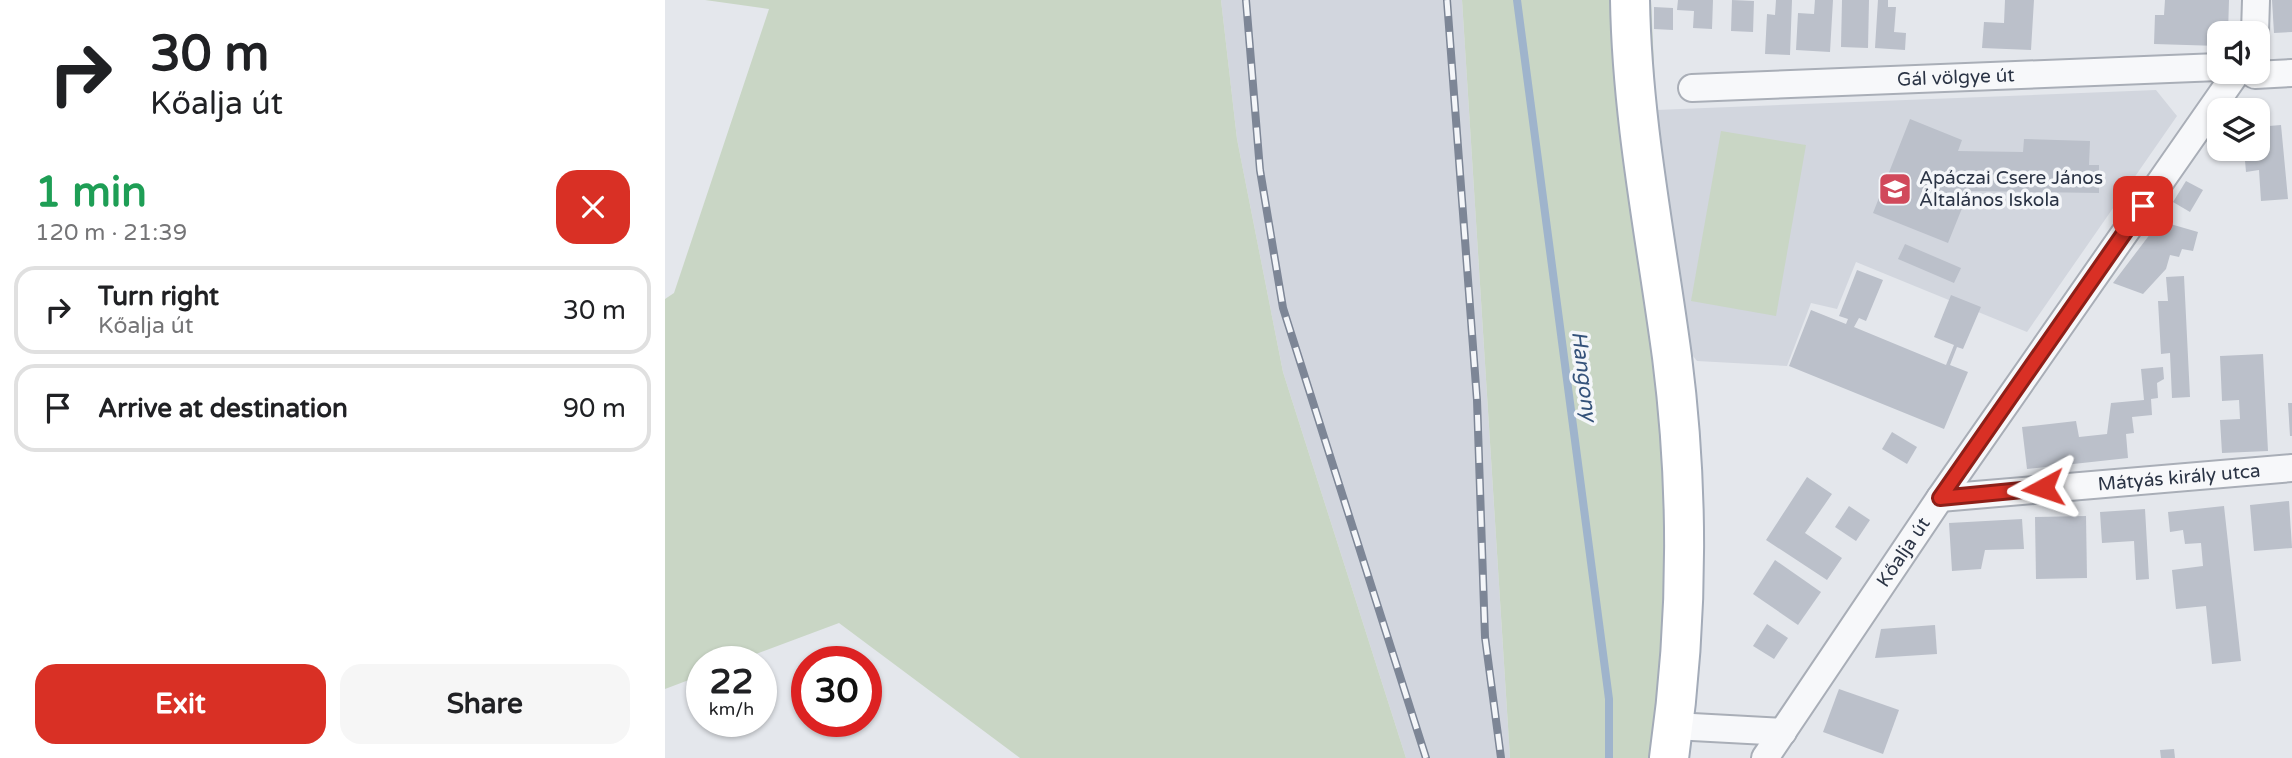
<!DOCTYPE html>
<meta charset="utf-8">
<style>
body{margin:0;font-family:"Varela Round",sans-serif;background:#f6f6f6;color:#202124;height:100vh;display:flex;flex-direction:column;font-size:26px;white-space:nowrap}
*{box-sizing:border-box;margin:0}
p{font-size:23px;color:#757577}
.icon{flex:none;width:38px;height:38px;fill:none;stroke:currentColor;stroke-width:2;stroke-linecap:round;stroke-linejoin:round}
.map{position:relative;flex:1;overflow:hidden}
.sheet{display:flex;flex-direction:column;background:#fff;width:665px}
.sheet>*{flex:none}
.hud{background:#fff;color:#202124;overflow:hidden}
.fabs{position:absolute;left:1542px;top:21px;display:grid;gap:14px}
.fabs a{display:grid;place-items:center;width:63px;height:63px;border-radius:14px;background:#fff;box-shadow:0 2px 5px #0004;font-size:35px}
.speed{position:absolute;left:21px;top:646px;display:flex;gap:14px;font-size:35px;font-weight:700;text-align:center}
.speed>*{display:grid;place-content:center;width:91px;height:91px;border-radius:50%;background:#fff;box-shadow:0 2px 5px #0004;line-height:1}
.speed small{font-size:18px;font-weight:400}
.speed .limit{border:10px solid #d22;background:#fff;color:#111}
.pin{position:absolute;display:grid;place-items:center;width:60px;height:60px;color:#fff;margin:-30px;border-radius:14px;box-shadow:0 4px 10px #0006}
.me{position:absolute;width:77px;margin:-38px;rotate:265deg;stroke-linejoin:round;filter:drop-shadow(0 0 5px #0008)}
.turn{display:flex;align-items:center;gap:24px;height:147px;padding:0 35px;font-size:32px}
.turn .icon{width:91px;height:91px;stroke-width:2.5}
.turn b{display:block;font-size:49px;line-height:60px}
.round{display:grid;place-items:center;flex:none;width:74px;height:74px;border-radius:21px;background:#f6f6f6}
.headline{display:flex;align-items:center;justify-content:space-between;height:119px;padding:0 35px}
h1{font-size:42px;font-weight:800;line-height:52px;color:#1e9e55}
.action{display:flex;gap:14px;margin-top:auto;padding:14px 35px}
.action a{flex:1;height:80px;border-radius:21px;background:#d93025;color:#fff;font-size:28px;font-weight:800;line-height:80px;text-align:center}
.action a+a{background:#f6f6f6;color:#202124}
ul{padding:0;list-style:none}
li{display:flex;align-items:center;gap:21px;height:88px;margin:0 14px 10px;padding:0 21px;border:4px solid #e0e0e0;border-radius:21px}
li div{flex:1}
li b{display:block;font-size:26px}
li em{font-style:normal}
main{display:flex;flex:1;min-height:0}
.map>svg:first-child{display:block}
.built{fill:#d2d6de}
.green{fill:#c9d6c5}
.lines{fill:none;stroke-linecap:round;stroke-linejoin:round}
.stream{stroke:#9fb4cc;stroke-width:8}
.building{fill:#bbc0ca}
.street-casing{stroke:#a9aeb7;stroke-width:30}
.primary-casing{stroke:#a3abb8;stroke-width:42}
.street{stroke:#f7f8fa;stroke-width:26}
.primary{stroke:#fff;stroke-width:38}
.rail-casing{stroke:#7d8696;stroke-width:8}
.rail{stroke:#f4f6f9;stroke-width:5;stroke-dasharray:16;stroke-linecap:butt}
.route-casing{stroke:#8d1f18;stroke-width:18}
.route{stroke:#d93025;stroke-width:12}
.labels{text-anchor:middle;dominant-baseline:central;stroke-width:7;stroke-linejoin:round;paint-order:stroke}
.street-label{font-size:19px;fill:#2b3445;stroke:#f4f6f9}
.poi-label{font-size:19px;fill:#2b3445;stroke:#f4f6f9;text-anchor:start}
.water-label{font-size:21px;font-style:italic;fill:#34527a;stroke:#f4f6f9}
</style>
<main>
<section class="sheet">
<div class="hud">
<div class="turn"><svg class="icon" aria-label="right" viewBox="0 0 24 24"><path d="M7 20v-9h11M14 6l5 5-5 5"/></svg><div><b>30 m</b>Kőalja út</div></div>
</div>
<div class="headline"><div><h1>1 min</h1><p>120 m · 21:39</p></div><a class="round" style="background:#d93025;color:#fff"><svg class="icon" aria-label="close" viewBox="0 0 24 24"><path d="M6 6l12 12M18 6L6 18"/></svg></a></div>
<ul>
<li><svg class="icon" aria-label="right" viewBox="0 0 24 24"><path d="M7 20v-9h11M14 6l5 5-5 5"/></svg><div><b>Turn right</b><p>Kőalja út</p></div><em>30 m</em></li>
<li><svg class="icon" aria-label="arrive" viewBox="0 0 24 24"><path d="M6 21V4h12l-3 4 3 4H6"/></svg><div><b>Arrive at destination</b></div><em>90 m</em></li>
</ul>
<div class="action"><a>Exit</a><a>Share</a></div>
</section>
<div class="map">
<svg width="1627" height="758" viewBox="0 0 1627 758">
<rect width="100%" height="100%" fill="#e4e7ec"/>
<!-- built -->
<g class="built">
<path d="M556 0H797L845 758H741L618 372 572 139Z"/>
<path d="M1491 90 1512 116 1362 332 1191 262 1172 309 1146 303 1122 366 1032 361 1014 339 991 110Z"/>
</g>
<!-- green -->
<g class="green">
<path d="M40 0H556L572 139 618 372 741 758H355L174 623 72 661 37 662V675L0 689V299L9 293 104 9Z"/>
<path d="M797 0H986L991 110 1014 339 994 758H845Z"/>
<path d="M1056 131 1141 145 1111 316 1026 301Z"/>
</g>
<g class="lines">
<!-- stream -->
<path class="stream" d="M852 0 944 699V758"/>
</g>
<!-- building -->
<g class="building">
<path d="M1013 0H1048L1047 29 1028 28 1029 11 1012 10Z"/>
<path d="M1067 0 1089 1 1088 32 1066 31Z"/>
<path d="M1111 0H1127L1125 55 1100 54 1102 14 1110 15Z"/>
<path d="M1150 0H1168L1165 52 1131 50 1133 13 1149 14Z"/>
<path d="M1177 0H1204L1203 48 1176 47Z"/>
<path d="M1213 0H1223V7H1231L1229 32 1241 33 1240 50 1210 48Z"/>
<path d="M1340 0H1369L1366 50 1317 48 1319 22 1339 23Z"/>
<path d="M1500 0H1564L1563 33H1554V46L1489 44 1490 15H1499Z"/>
<path d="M1607 0H1627V32L1609 33Z"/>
<path d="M989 7 1008 8V30L989 29Z"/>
<path d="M1245 119 1297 140 1293 151 1358 152 1359 139 1425 141 1424 165H1434V193L1304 191 1283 243 1208 213Z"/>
<path d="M1616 125 1623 199 1596 201 1594 170 1581 172 1579 149H1592V127Z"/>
<path d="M1521 181 1538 190 1525 212 1508 202Z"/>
<path d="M1495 221 1533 232 1528 251 1517 249 1514 257 1505 255 1501 269 1478 294 1448 283Z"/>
<path d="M1240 244 1296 268 1289 283 1233 259Z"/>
<path d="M1192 270 1218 280 1201 321 1194 318 1189 327 1281 365 1289 345 1269 337 1286 295 1316 307 1298 349 1292 347 1285 365 1303 372 1279 429 1124 366 1146 310 1181 324 1183 319 1174 316Z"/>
<path d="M1519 276 1525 397 1507 398 1505 353 1496 354 1493 301H1503L1501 277Z"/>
<path d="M1598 354 1603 451 1557 453 1555 420 1575 419 1574 400 1557 401 1555 356Z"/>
<path d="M1498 367 1499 379 1492 383 1493 398 1486 399 1487 415 1467 417 1469 433 1461 434 1463 458 1362 469 1357 427 1411 421 1414 437 1442 434 1446 403 1479 400 1476 369Z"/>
<path d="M1623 403H1627V436H1625Z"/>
<path d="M1227 432 1252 447 1242 464 1217 449Z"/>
<path d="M1142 477 1167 494 1140 533 1177 558 1162 580 1101 540Z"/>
<path d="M1624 501 1627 548 1589 551 1585 505Z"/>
<path d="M1184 506 1205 520 1191 541 1170 527Z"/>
<path d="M1559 506 1576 661 1547 664 1541 606 1511 609 1507 570 1538 566 1536 543 1520 544 1518 530 1505 532 1503 512Z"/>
<path d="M1480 509 1484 579 1471 580 1469 541 1437 543 1435 512Z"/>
<path d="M1421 516 1422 578 1371 579 1370 517Z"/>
<path d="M1357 519 1359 549 1320 550 1316 569 1287 571 1284 523Z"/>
<path d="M1110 560 1156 592 1133 625 1088 594Z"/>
<path d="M1102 624 1123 638 1109 659 1088 646Z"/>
<path d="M1270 625 1272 654 1210 658 1216 629Z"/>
<path d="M1174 689 1234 710 1218 754 1158 732Z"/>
<path d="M1509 749 1510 758H1496L1495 750Z"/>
</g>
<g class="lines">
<defs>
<g id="street">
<path d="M1590 33 1591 0"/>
<path d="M1585 72 1590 75 1627 73"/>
<path id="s1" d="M1027 88 1554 67"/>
<path id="s2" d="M1275 498 1627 468"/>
<path d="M1009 726 1118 732"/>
<path id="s3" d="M1100 758 1275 498 1572 72"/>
</g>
<path id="primary" d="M965 0C967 121 991 238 1007 357 1024 490 1023 625 1004 758"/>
</defs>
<!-- street casing -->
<use href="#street" class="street-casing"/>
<!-- primary casing -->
<use href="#primary" class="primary-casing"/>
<!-- street -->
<use href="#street" class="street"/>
<!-- primary -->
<use href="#primary" class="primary"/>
<defs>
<g id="rail">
<path d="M581 0 595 170 618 308 761 758"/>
<path d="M782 0 812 400 820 637 836 758"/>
</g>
</defs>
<!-- rail casing -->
<use href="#rail" class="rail-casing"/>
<!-- rail -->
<use href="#rail" class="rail"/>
</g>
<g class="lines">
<defs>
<path id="route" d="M1378 488 1275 498 1478 206"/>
</defs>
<!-- route casing -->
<use href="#route" class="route-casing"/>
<!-- route -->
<use href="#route" class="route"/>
</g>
<!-- icons -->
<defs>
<symbol id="school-square" viewBox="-11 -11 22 22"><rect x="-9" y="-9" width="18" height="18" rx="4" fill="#d1495b" stroke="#f4f6f9"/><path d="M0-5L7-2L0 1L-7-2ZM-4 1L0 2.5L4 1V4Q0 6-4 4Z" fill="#fff"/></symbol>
</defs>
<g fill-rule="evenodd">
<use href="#school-square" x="1211" y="170" width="38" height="38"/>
</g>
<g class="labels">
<!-- street labels -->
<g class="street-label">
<text stroke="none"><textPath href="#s1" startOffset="264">Gál völgye út</textPath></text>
<text stroke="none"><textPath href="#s2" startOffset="240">Mátyás király utca</textPath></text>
<text stroke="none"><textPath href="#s3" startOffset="248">Kőalja út</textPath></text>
</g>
<!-- poi labels -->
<g class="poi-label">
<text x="1254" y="178">Apáczai Csere János<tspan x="1254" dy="22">Általános Iskola</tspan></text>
</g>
<!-- water labels -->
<g class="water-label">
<text transform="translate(919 376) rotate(83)">Hangony</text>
</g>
</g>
</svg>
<div class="fabs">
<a><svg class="icon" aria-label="sound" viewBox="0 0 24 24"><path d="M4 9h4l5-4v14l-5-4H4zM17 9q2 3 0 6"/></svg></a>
<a><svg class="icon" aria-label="layers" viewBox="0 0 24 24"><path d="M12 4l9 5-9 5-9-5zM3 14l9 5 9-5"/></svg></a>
</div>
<div class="speed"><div>22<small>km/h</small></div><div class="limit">30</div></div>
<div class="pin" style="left:1478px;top:206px;background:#d93025"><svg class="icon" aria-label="arrive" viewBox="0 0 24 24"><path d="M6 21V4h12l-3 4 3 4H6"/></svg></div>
<svg class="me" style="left:1378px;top:488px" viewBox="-20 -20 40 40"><path d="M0-17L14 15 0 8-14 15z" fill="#d93025" stroke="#fff" stroke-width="4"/></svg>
</div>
</main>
